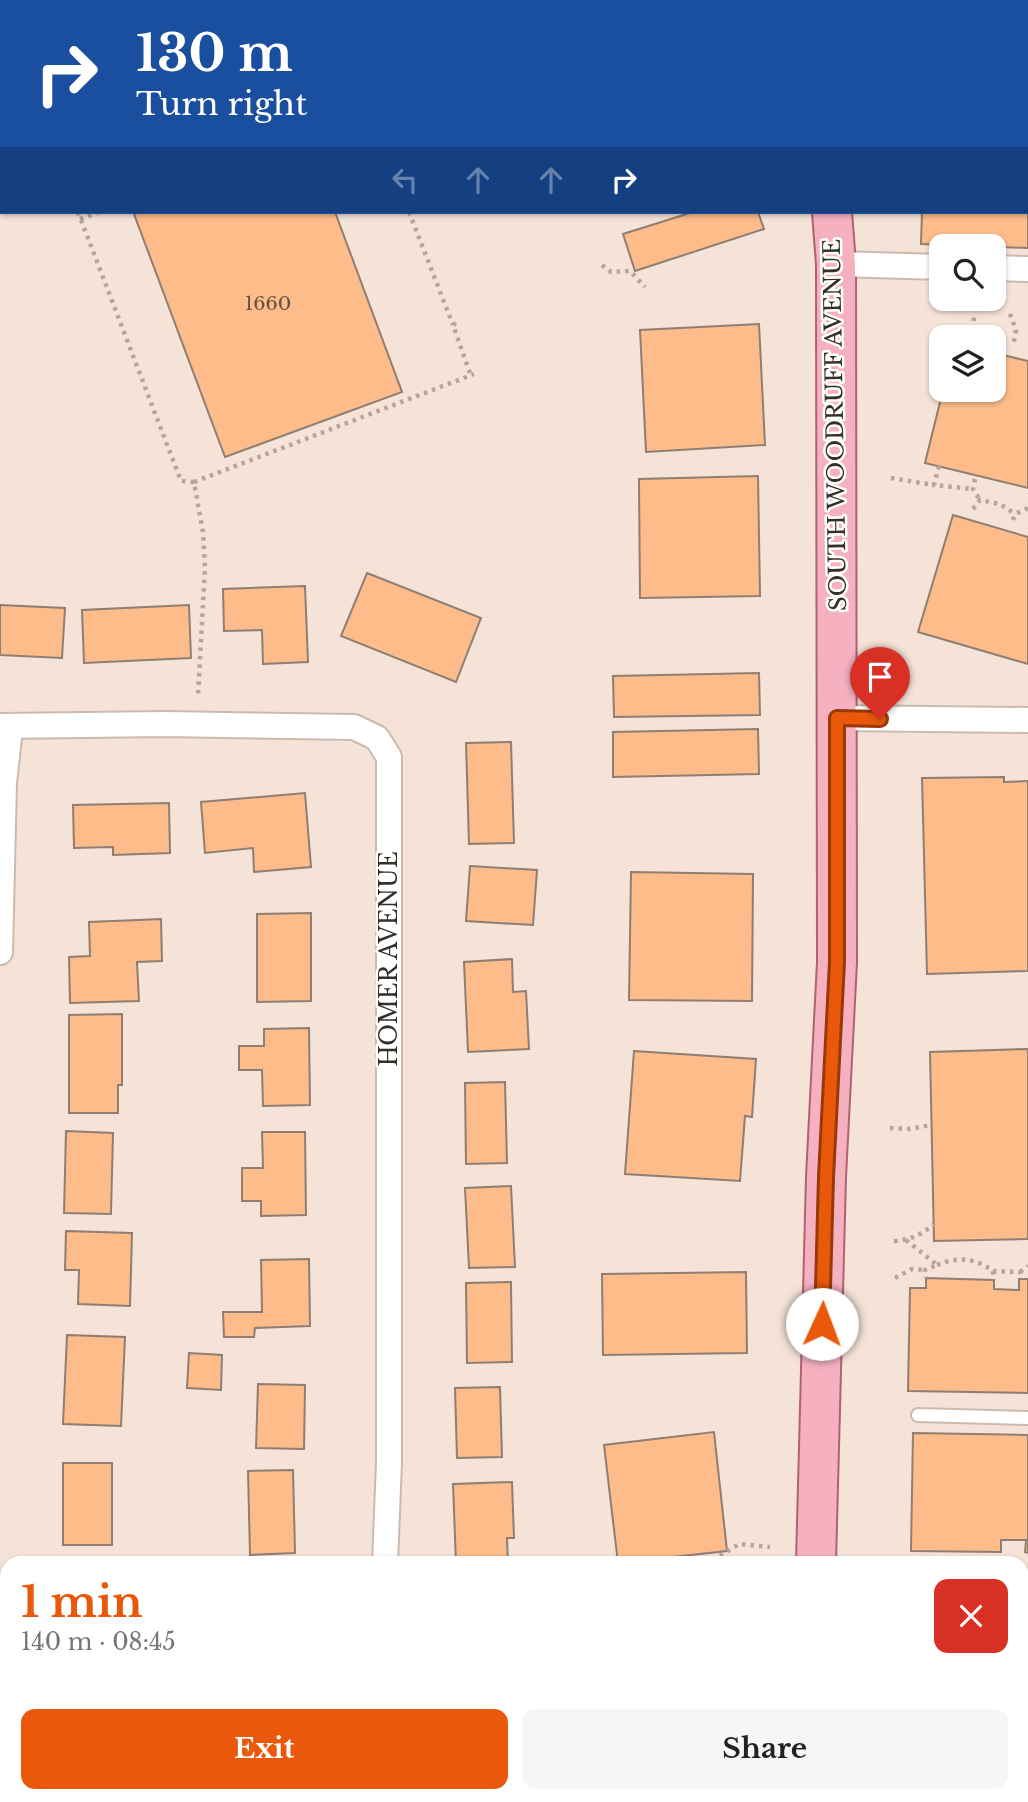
<!DOCTYPE html>
<meta charset="utf-8">
<style>
body{margin:0;font-family:"Libre Baskerville",serif;background:#f6f6f6;color:#202124;height:100vh;display:flex;flex-direction:column;font-size:26px;white-space:nowrap}
*{box-sizing:border-box;margin:0}
p{font-size:23px;color:#757577}
.icon{flex:none;width:38px;height:38px;fill:none;stroke:currentColor;stroke-width:2;stroke-linecap:round;stroke-linejoin:round}
.map{position:relative;flex:1;overflow:hidden}
.drawer{position:absolute;left:0px;top:1556px;width:1029px;height:247px;display:flex;flex-direction:column;background:#fff;border-radius:21px 21px 0 0;box-shadow:0 2px 5px #0004}
.drawer>*{flex:none}
.banner{position:absolute;left:0px;top:0px;width:1029px;height:214px;box-shadow:0 2px 5px #0004;background:#1a4fa0;color:#fff;overflow:hidden}
.tools{position:absolute;left:929px;top:234px;display:grid;gap:14px}
.tools a{display:grid;place-items:center;width:77px;height:77px;border-radius:14px;background:#fff;box-shadow:0 2px 5px #0004;font-size:35px}
.pin{position:absolute;display:grid;place-items:center;width:60px;height:60px;color:#fff;margin:-72px -30px;border-radius:50% 50% 50% 0;rotate:-45deg;box-shadow:0 0 7px #0007}
.pin .icon{rotate:45deg}
.me{position:absolute;width:77px;margin:-38px;rotate:2deg;stroke-linejoin:round;filter:drop-shadow(0 0 5px #0008)}
.turn{display:flex;align-items:center;gap:24px;height:147px;padding:0 21px;font-size:32px}
.turn .icon{width:91px;height:91px;stroke-width:2.5}
.turn b{display:block;font-size:49px;line-height:60px}
.lanes{display:flex;align-items:center;height:66px;padding:0 21px;background:#0003;justify-content:center;gap:35px;direction:ltr}
.lanes .off{opacity:.35}
.round{display:grid;place-items:center;flex:none;width:74px;height:74px;border-radius:14px;background:#f6f6f6}
.headline{display:flex;align-items:center;justify-content:space-between;height:119px;padding:0 21px}
h1{font-size:42px;font-weight:800;line-height:52px;color:#ea580c}
.primary-button{display:flex;gap:14px;margin-top:auto;padding:14px 21px}
.primary-button a{flex:1;height:80px;border-radius:14px;background:#ea580c;color:#fff;font-size:28px;font-weight:800;line-height:80px;text-align:center}
.primary-button a+a{background:#f6f6f6;color:#202124}
.map>svg:first-child{display:block}
.built{fill:#eed7c5}
.building{fill:#fdbc8a;stroke:#8e7e73;stroke-width:2}
.lines{fill:none;stroke-linecap:round;stroke-linejoin:round}
.lane-casing{stroke:#cbbbae;stroke-width:16}
.street-casing{stroke:#cbbbae;stroke-width:28}
.secondary-casing{stroke:#cbbbae;stroke-width:38}
.primary-casing{stroke:#af6272;stroke-width:42}
.path{stroke:#b4a69c;stroke-width:4.5;stroke-dasharray:3.5 5;stroke-linecap:butt}
.lane{stroke:#fff;stroke-width:12}
.street{stroke:#fff;stroke-width:24}
.secondary{stroke:#fff;stroke-width:35}
.primary{stroke:#f6b1c1;stroke-width:38}
.route-casing{stroke:#983908;stroke-width:18}
.route{stroke:#ea580c;stroke-width:12}
.labels{text-anchor:middle;dominant-baseline:central;stroke-width:5;stroke-linejoin:round;paint-order:stroke}
.number-label{font-size:19px;fill:#675242}
.street-label{font-size:23px;fill:#352f2a;stroke:#fff}
</style>
<div class="map">
<svg width="1028" height="1802" viewBox="0 0 1028 1802">
<rect width="100%" height="100%" fill="#f5e3d7"/>
<!-- built -->
<path class="built" d="M1022 1610H1028V1802H820L819 1796H1022Z"/>
<!-- building -->
<g class="building">
<path d="M1028 9V115H1027V9Z"/>
<path d="M1028 210V248L921 244 922 212H1027Z"/>
<path d="M140 212H335L402 392 225 457 134 214Z"/>
<path d="M693 212H758L764 229 635 271 623 234Z"/>
<path d="M759 324 765 445 646 452 640 330Z"/>
<path d="M994 353 1028 361V488L925 463 943 390H994Z"/>
<path d="M758 476 760 596 640 598 639 479Z"/>
<path d="M953 515 1028 537V664L918 632Z"/>
<path d="M367 573 481 618 456 682 341 636Z"/>
<path d="M305 586 308 662 263 664 262 630 224 631 223 589Z"/>
<path d="M0 605 65 608 62 658 0 655Z"/>
<path d="M189 605 191 658 84 663 82 610Z"/>
<path d="M759 673 760 715 614 717 613 676Z"/>
<path d="M758 729 759 774 613 777V732Z"/>
<path d="M511 742 514 843 469 844 466 743Z"/>
<path d="M1004 777V782L1028 781V971L927 974 922 778Z"/>
<path d="M305 793 311 867 254 872 253 848 205 853 201 802Z"/>
<path d="M169 803 170 853 113 855V847L74 848 73 805Z"/>
<path d="M470 866 537 870 533 925 466 921Z"/>
<path d="M631 872 753 874 752 1001 629 1000Z"/>
<path d="M311 913V1001L257 1002V914Z"/>
<path d="M161 919 162 961 137 962 139 1001 70 1003 69 957 90 956 89 922Z"/>
<path d="M512 959 513 992 526 991 529 1049 468 1052 464 962Z"/>
<path d="M122 1014V1085H118V1113H69V1015Z"/>
<path d="M309 1028 310 1105 263 1106 262 1070H239V1046H264V1029Z"/>
<path d="M1028 1049V1239L934 1241 930 1052Z"/>
<path d="M634 1051 756 1059 752 1117 745 1116 740 1181 625 1174Z"/>
<path d="M505 1082 507 1163 466 1164 465 1083Z"/>
<path d="M66 1131 113 1133 111 1214 64 1213Z"/>
<path d="M262 1132H305L306 1215 261 1216V1201H242V1168H263Z"/>
<path d="M511 1186 515 1267 469 1268 465 1188Z"/>
<path d="M66 1231 132 1233 130 1306 78 1304 79 1270H65Z"/>
<path d="M309 1259 310 1326 255 1328 254 1337H224L223 1312H262L261 1260Z"/>
<path d="M746 1272 747 1353 603 1355 602 1274Z"/>
<path d="M926 1278 994 1280V1289L1019 1290V1279H1028V1393L908 1391 910 1288H926Z"/>
<path d="M511 1282 512 1362 467 1363 466 1283Z"/>
<path d="M67 1335 125 1337 121 1426 63 1424Z"/>
<path d="M189 1353 222 1355 221 1390 187 1388Z"/>
<path d="M258 1384 305 1385 304 1449 256 1448Z"/>
<path d="M500 1387 502 1457 457 1458 455 1388Z"/>
<path d="M714 1432 727 1551 618 1563 604 1445Z"/>
<path d="M913 1433 1028 1435V1553L1025 1552 1026 1540H1001V1552L911 1551Z"/>
<rect x="63" y="1463" width="49" height="82"/>
<path d="M293 1470 295 1553 250 1555 248 1471Z"/>
<path d="M512 1482 514 1538H507L508 1563H456L453 1484Z"/>
<path d="M110 1558V1563H63L62 1560Z"/>
<path d="M43 1796H92L88 1802H39Z"/>
<path d="M241 1796H287L285 1802H239Z"/>
<path d="M444 1796H462L490 1802H442Z"/>
<rect x="596" y="1796" width="146" height="6"/>
</g>
<g class="lines">
<defs>
<path id="lane" d="M918 1415 1028 1418"/>
<g id="street">
<path d="M836 264 942 267"/>
<path d="M994 268 1028 269"/>
<path d="M837 718 1028 720"/>
<path d="M0 726 165 724 354 727 377 738 389 757V1462L385 1563"/>
<path d="M0 952 4 783 10 728"/>
<path d="M1022 1612H1028"/>
<path d="M376 1802V1796"/>
</g>
<g id="secondary">
<path d="M107 2 112 0"/>
<path d="M0 43 2 42"/>
</g>
<g id="primary">
<path d="M776 0 777 2"/>
<path d="M816 1563 826 1177 837 962 836 264 832 212"/>
<path d="M819 1796 820 1802"/>
</g>
</defs>
<!-- lane casing -->
<use href="#lane" class="lane-casing"/>
<!-- street casing -->
<use href="#street" class="street-casing"/>
<!-- secondary casing -->
<use href="#secondary" class="secondary-casing"/>
<!-- primary casing -->
<use href="#primary" class="primary-casing"/>
<!-- path -->
<g class="path">
<path d="M206 0V2"/>
<path d="M328 0 329 2"/>
<path d="M78 212 181 481 194 482 203 532 205 567 198 696"/>
<path d="M409 212 453 325"/>
<path d="M80 219 99 212"/>
<path d="M602 265 611 272 630 271 645 287"/>
<path d="M1010 314 1016 330 1013 346"/>
<path d="M456 323 453 325 471 376"/>
<path d="M973 338 974 313"/>
<path d="M939 466 934 485 973 489"/>
<path d="M891 478 934 485"/>
<path d="M975 479 973 489 980 500"/>
<path d="M194 482 474 374"/>
<path d="M973 509 980 500 1000 504 1015 514"/>
<path d="M1013 520 1015 514 1028 508"/>
<path d="M890 1128 910 1129 931 1125"/>
<path d="M906 1240 937 1265 925 1270 926 1278"/>
<path d="M894 1241C910 1240 921 1235 934 1224"/>
<path d="M937 1265C958 1256 975 1258 993 1271L994 1280"/>
<path d="M993 1271 1020 1272 1022 1279"/>
<path d="M1020 1272 1028 1266"/>
<path d="M895 1278 912 1269 925 1270"/>
<path d="M720 1556 739 1544 770 1547"/>
</g>
<!-- lane -->
<use href="#lane" class="lane"/>
<!-- street -->
<use href="#street" class="street"/>
<!-- secondary -->
<use href="#secondary" class="secondary"/>
<!-- primary -->
<use href="#primary" class="primary"/>
</g>
<g class="lines">
<defs>
<path id="route" d="M822 1324 826 1177 837 962V718L880 719"/>
</defs>
<!-- route casing -->
<use href="#route" class="route-casing"/>
<!-- route -->
<use href="#route" class="route"/>
</g>
<g class="labels">
<!-- number labels -->
<g class="number-label">
<text x="268" y="303">1660</text>
</g>
<!-- street labels -->
<g class="street-label">
<text transform="translate(835 425) rotate(-91)">SOUTH WOODRUFF AVENUE</text>
<text transform="translate(389 959) rotate(-90)">HOMER AVENUE</text>
</g>
</g>
</svg>
<div class="tools">
<a><svg class="icon" aria-label="search" viewBox="0 0 24 24"><circle cx="10" cy="10" r="6"/><path d="M15 15l6 6"/></svg></a>
<a><svg class="icon" aria-label="layers" viewBox="0 0 24 24"><path d="M12 4l9 5-9 5-9-5zM3 14l9 5 9-5"/></svg></a>
</div>
<div class="pin" style="left:880px;top:719px;background:#d93025"><svg class="icon" aria-label="arrive" viewBox="0 0 24 24"><path d="M6 21V4h12l-3 4 3 4H6"/></svg></div>
<svg class="me" style="left:822px;top:1324px" viewBox="-20 -20 40 40"><circle r="19" fill="#fff"/><path d="M0-13L10 11 0 6-10 11z" fill="#ea580c"/></svg>
<div class="banner">
<div class="turn"><svg class="icon" aria-label="right" viewBox="0 0 24 24"><path d="M7 20v-9h11M14 6l5 5-5 5"/></svg><div><b>130 m</b>Turn right</div></div>
<div class="lanes"><svg class="icon off" aria-label="left" viewBox="0 0 24 24"><path d="M17 20v-9H6M10 6l-5 5 5 5"/></svg><svg class="icon off" aria-label="ahead" viewBox="0 0 24 24"><path d="M12 20V5M6 11l6-6 6 6"/></svg><svg class="icon off" aria-label="ahead" viewBox="0 0 24 24"><path d="M12 20V5M6 11l6-6 6 6"/></svg><svg class="icon" aria-label="right" viewBox="0 0 24 24"><path d="M7 20v-9h11M14 6l5 5-5 5"/></svg></div>
</div>
<section class="drawer">
<div class="headline"><div><h1>1 min</h1><p>140 m · 08:45</p></div><a class="round" style="background:#d93025;color:#fff"><svg class="icon" aria-label="close" viewBox="0 0 24 24"><path d="M6 6l12 12M18 6L6 18"/></svg></a></div>
<div class="primary-button"><a>Exit</a><a>Share</a></div>
</section>
</div>
